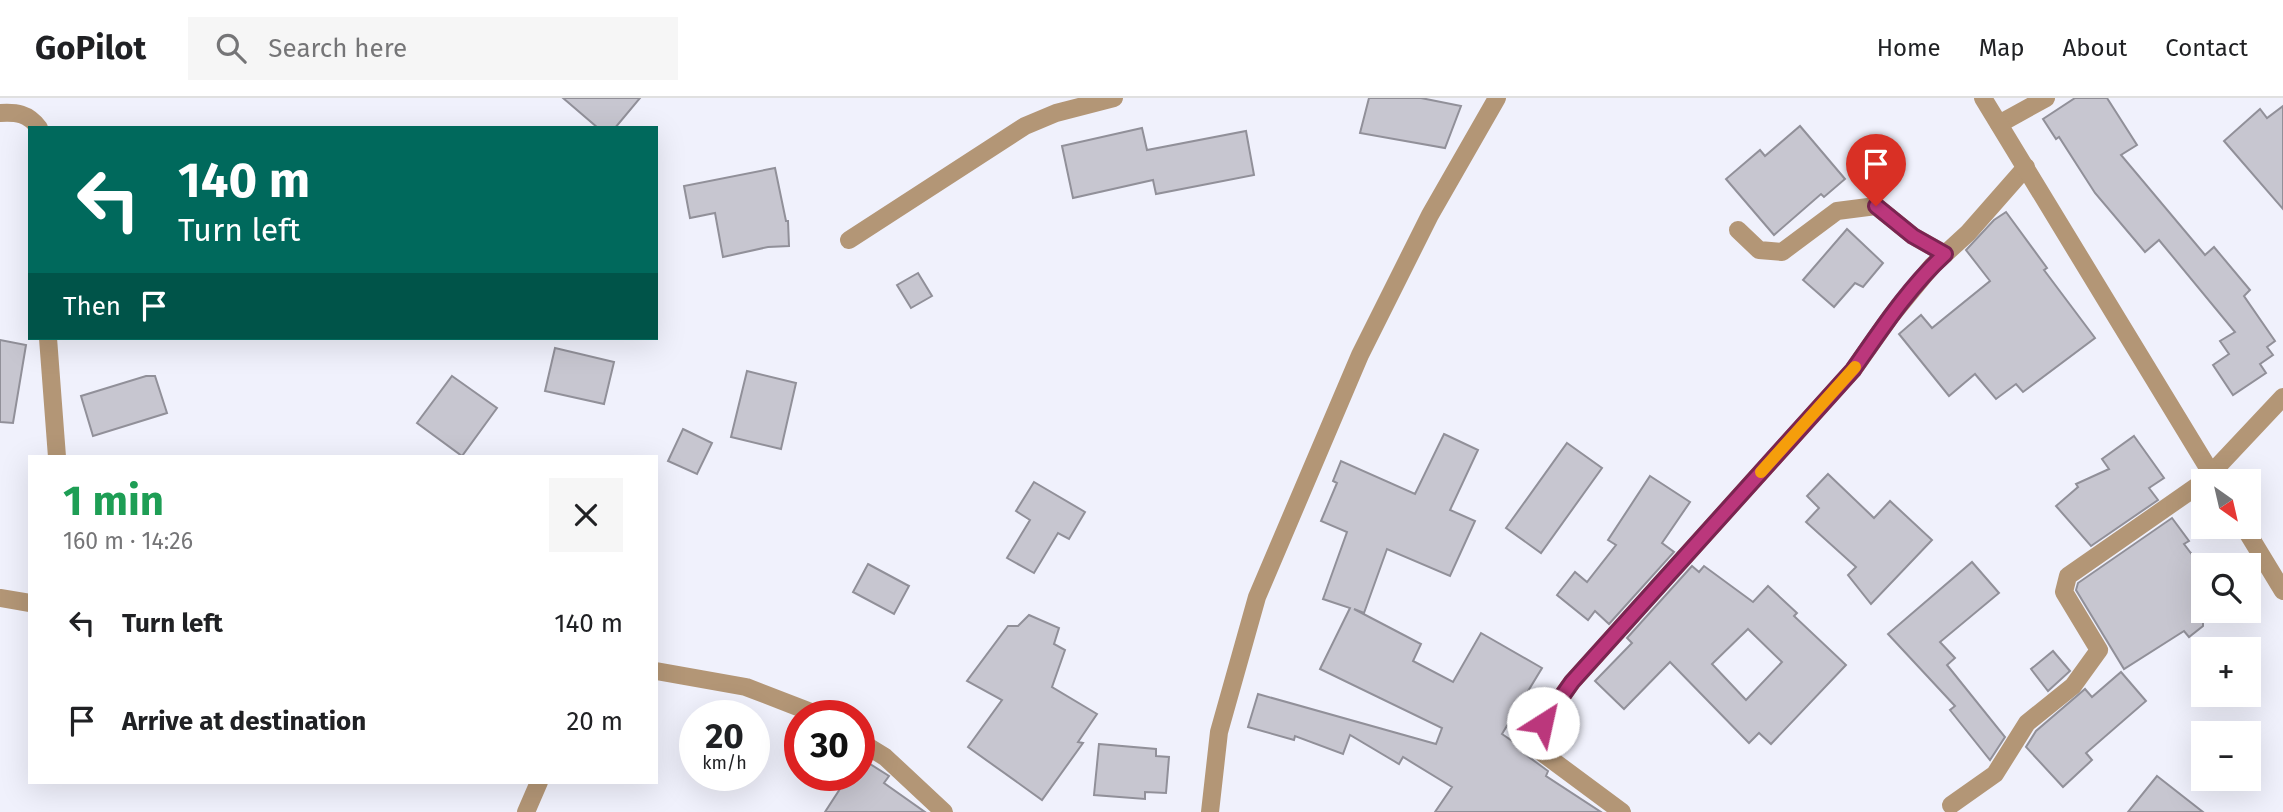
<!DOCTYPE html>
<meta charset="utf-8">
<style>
body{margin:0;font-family:"Fira Sans",sans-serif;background:#f6f6f6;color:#202124;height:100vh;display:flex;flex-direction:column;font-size:26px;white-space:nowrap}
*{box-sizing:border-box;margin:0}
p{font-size:23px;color:#757577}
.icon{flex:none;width:38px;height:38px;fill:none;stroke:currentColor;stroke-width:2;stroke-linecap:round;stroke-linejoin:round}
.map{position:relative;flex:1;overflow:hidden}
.drawer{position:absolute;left:28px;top:357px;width:630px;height:329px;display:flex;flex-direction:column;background:#fff;border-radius:0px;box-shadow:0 7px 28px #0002}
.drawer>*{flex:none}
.hud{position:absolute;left:28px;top:28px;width:630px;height:214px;border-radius:0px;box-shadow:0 7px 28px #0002;background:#00695c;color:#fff;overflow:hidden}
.needle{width:46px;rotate:146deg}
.buttons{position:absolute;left:2191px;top:371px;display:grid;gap:14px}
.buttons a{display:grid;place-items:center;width:70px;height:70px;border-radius:0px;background:#fff;box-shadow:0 7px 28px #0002;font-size:35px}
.speed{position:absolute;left:679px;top:602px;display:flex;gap:14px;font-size:35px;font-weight:700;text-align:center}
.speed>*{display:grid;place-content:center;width:91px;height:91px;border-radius:50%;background:#fff;box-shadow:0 7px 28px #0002;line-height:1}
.speed small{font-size:18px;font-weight:400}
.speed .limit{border:10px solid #d22;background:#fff;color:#111}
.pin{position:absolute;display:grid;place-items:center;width:60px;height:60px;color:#fff;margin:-72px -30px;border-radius:50% 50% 50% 0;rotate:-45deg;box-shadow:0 0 7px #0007}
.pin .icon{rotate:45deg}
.me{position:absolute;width:77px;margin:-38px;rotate:35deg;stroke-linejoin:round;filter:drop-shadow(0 0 5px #0008)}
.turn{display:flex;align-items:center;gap:24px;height:147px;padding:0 35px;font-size:32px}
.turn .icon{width:91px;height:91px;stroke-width:2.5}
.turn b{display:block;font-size:49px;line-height:60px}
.then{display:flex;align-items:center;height:66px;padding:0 35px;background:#0003;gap:14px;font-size:26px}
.round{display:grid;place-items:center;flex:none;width:74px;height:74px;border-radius:0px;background:#f6f6f6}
.head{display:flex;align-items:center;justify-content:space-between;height:119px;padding:0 35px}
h1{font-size:42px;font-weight:700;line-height:52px;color:#1e9e55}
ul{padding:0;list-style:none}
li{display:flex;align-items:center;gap:21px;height:98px;padding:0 35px}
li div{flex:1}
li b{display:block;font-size:26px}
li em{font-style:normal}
header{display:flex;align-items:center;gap:42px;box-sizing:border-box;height:98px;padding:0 35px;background:#fff;border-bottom:2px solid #e0e0e0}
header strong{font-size:33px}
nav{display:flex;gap:38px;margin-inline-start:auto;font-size:24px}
.search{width:490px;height:63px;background:#f6f6f6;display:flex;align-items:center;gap:18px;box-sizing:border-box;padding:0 24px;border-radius:0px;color:#757577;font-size:26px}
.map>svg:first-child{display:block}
.building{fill:#c7c6d0;stroke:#919099;stroke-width:2;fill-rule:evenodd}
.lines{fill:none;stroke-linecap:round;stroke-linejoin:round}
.minor{stroke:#b39676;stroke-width:18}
.tertiary{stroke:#b39676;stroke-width:18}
.route-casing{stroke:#7a2451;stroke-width:18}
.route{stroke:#bb377c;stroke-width:12}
.slow{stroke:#f59e0b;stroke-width:12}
</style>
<header>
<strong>GoPilot</strong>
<div class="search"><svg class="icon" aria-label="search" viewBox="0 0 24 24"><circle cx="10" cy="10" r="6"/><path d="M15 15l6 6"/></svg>Search here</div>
<nav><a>Home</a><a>Map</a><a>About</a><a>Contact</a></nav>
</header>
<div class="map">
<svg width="2283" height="714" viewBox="0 0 2283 714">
<rect width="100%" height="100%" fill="#f0f1fc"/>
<!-- building -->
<g class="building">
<path d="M563 0H640L615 30H598Z"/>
<path d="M1369 0H1421L1461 8 1445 50 1360 35Z"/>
<path d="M2075 0H2107L2137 47 2121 57 2205 157 2214 149 2250 192 2244 198 2275 243 2267 249 2273 257 2260 266 2266 275 2233 297 2213 267 2229 256 2220 243 2235 234 2159 142 2145 154 2095 95 2059 39 2056 41 2043 21Z"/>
<path d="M2283 8V111L2224 43 2260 11 2267 20Z"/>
<path d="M1800 28 1845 81 1824 99 1821 96 1774 137 1726 81 1760 52 1765 58Z"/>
<path d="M1142 30 1147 52 1246 33 1254 77 1156 96 1153 82 1073 100 1062 48Z"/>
<path d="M775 70 786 123H788L789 148 768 149 723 159 715 115 690 120 684 88Z"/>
<path d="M2006 114 2047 170 2044 172 2095 240 2023 294 2016 286 1996 301 1975 276 1949 298 1899 236 1921 217 1932 230 1990 183 1966 152 1994 122Z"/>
<path d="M1847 131 1883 165 1863 189 1855 185 1834 209 1803 182Z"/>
<path d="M918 175 932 198 911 210 897 187Z"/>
<path d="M0 242 26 247 13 325 0 324Z"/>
<path d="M555 250 614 264 604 306 545 293Z"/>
<path d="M747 273 796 285 781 351 731 339Z"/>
<path d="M146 278H155L167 315 93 338 81 298Z"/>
<path d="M452 278 497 310 462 358 417 325Z"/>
<path d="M683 331 712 345 697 376 668 363Z"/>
<path d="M1444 336 1478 352 1450 412 1475 423 1450 478 1387 451 1364 515 1354 511 1421 546 1413 563 1453 584 1481 535 1542 570 1502 636 1518 647 1522 654 1548 673 1546 678 1601 714H1435L1452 689 1403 659 1399 666 1350 637 1343 656 1295 638 1294 642 1248 629 1258 596 1436 646 1442 630 1320 571 1350 510 1323 501 1347 434 1321 423 1337 385 1333 383 1341 363 1415 396Z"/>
<path d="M2134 338 2164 380 2149 390 2158 402 2091 448 2056 408 2078 389 2076 386 2109 371 2102 361Z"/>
<path d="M1567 345 1602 370 1541 455 1506 430Z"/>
<path d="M1828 376 1874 420 1890 403 1932 442 1871 506 1848 477 1856 469 1806 424 1819 410 1807 398Z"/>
<path d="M1650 378 1690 404 1662 445 1674 454 1609 526 1595 513 1588 522 1557 497 1575 474 1587 484 1616 447 1608 442Z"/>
<path d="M1034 384 1085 414 1069 441 1058 435 1034 475 1007 460 1030 422 1016 413Z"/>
<path d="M2172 420 2189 443 2184 446 2203 471V528L2189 539 2184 533 2124 571 2076 492 2078 485Z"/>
<path d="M1972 464 1999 495 1940 544 1955 560 1947 567 2005 639 1990 662 1950 612 1955 608 1888 536Z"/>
<path d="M868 466 909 488 894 516 853 494Z"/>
<path d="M1692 468 1699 474 1704 468 1753 504 1768 488 1797 515 1794 518 1846 567 1771 646 1759 635 1749 645 1670 564 1624 611 1595 583 1632 545 1627 540ZM1748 531 1782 564 1746 602 1712 566Z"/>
<path d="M1029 517 1059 530 1054 546 1065 552 1052 589 1097 616 1078 644 1083 645 1042 702 968 649 1002 602 967 583 1008 528H1018Z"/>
<path d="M2053 553 2070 573 2048 593 2031 571Z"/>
<path d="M2121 574 2146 603 2086 655 2092 662 2063 689 2026 649 2036 633 2085 591 2092 599Z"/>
<path d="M1099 646 1156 651V658L1169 659 1166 695 1145 694V701L1094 697Z"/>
<path d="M859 659 889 678 884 685 925 714H825L849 677H859Z"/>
<path d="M2157 678 2203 714H2128Z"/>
</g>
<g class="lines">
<!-- minor -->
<g class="minor">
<path d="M0 15C16 14 28 15 39 30"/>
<path d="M1999 26 2046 0"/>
<path d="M1738 132 1759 152 1782 154 1837 113 1876 108 1913 138 1945 156"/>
<path d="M849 142 1025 28 1056 15 1114 0"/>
<path d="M48 240 57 359"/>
<path d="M2204 383 2283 299"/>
<path d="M0 500 30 505"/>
<path d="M656 573 746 589 821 618"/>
<path d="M859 643 885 659 944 714"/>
<path d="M1951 707 1995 676 2027 625 2073 588 2099 552 2064 494 2068 478 2203 384"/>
<path d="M526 714 539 684"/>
<path d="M1210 714 1219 634 1257 499 1360 257 1430 117 1497 0"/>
<path d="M1622 714 1529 645 1572 584 1853 272 1891 218 1932 168 1968 135 2026 69"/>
</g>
<!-- tertiary -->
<g class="tertiary">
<path d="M1983 0 2216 383"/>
<path d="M2244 429 2283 493"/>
</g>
</g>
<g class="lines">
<defs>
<path id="route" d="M1543 625 1572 584 1853 272C1881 232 1909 189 1945 156L1913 138 1876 108"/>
</defs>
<!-- route casing -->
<use href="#route" class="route-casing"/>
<!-- route -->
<use href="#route" class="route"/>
<!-- slow -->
<path class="slow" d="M1761 374 1855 269"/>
</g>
</svg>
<div class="buttons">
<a><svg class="needle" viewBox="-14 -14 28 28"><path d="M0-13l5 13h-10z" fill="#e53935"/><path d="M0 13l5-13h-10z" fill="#757577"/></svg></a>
<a><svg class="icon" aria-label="search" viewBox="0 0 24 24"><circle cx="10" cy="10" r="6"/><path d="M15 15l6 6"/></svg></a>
<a>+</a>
<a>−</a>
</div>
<div class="speed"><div>20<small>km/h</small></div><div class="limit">30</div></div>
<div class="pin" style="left:1876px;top:108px;background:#d93025"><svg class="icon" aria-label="arrive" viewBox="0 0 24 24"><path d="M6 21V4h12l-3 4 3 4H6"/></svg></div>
<svg class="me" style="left:1543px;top:625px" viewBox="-20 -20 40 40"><circle r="19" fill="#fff"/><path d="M0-13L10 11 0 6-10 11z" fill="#bb377c"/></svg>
<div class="hud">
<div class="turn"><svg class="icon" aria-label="left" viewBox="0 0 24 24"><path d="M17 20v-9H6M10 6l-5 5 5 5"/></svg><div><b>140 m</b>Turn left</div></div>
<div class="then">Then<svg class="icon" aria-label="arrive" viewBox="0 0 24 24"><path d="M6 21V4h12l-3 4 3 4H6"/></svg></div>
</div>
<section class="drawer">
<div class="head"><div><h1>1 min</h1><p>160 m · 14:26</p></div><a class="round"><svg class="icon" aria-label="close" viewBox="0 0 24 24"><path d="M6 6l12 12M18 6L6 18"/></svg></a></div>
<ul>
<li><svg class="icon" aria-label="left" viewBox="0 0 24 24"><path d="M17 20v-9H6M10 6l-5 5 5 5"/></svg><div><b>Turn left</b></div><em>140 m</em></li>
<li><svg class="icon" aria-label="arrive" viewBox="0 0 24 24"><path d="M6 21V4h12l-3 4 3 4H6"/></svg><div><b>Arrive at destination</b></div><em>20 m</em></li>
</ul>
</section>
</div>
